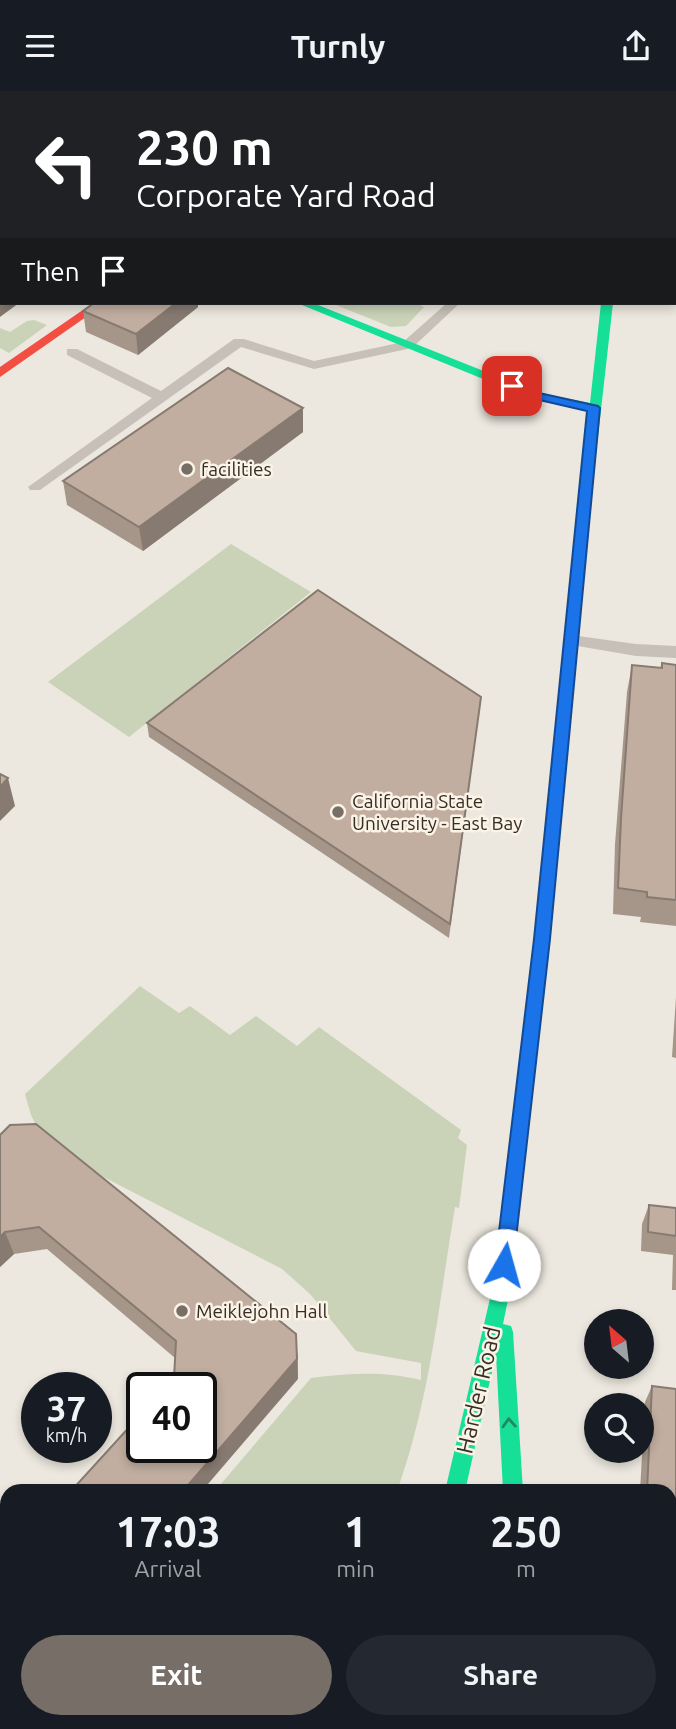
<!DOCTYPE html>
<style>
body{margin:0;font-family:Ubuntu,sans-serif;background:#242831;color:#f1f3f6;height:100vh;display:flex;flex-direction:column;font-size:26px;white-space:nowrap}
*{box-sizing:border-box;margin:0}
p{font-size:23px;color:#9ea1a6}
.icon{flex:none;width:38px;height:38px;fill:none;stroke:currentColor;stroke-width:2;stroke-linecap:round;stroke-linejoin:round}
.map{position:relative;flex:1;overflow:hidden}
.panel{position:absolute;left:0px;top:1393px;width:677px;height:245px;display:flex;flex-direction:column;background:#171b24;border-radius:21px 21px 0 0;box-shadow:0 4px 10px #0003}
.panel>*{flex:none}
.guide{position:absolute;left:0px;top:0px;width:677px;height:214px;box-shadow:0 4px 10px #0003;background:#202124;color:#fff;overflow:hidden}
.needle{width:46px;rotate:332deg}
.tools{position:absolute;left:584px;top:1218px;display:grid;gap:14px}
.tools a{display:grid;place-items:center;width:70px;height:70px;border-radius:50%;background:#171b24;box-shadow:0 4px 10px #0003;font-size:35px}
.speed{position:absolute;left:21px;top:1281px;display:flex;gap:14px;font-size:35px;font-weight:700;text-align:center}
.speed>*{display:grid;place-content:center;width:91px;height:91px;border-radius:50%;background:#171b24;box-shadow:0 4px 10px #0003;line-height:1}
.speed small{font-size:18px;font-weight:400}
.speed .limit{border:4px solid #111;border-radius:10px;background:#fff;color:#111}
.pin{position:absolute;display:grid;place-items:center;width:60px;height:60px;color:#fff;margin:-30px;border-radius:14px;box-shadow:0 4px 10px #0006}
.me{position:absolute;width:77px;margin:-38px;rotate:7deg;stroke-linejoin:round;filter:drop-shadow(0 0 5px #0008)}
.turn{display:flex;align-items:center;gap:24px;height:147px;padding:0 21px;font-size:32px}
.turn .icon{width:91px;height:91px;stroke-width:2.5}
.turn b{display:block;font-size:49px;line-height:60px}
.then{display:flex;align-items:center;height:66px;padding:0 21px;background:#0003;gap:14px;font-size:26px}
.eta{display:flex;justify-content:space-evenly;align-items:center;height:119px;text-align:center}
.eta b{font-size:42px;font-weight:700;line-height:49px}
.action{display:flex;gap:14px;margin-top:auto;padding:14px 21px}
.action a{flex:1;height:80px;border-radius:42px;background:#766e67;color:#fff;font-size:28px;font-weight:700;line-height:80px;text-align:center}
.action a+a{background:#242831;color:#f1f3f6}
header{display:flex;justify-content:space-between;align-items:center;height:91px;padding:0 21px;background:#171b24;font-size:32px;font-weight:700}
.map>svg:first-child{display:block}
.green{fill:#cad3b8}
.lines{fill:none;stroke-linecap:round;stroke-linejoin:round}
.lane{fill:#c6c0b8;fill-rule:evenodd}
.fast{fill:#16e098;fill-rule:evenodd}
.slow{fill:#ffcf43;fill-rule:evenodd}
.jam{fill:#f24e42;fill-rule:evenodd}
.wall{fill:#a6968a}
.shaded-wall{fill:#877a70}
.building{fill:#c1aea0;stroke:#877a70;stroke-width:2}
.oneway{stroke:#268660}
.route{fill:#1a73e8;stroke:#114b97;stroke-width:2}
.poi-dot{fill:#766e67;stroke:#faf3e6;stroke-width:2.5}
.labels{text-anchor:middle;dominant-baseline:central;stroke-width:5;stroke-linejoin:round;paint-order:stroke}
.poi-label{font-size:19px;fill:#362d27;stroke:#faf3e6;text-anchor:start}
.near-street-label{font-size:23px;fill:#362d27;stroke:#faf3e6}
</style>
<header><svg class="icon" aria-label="menu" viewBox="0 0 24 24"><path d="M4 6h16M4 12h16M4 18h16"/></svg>Turnly<svg class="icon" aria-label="share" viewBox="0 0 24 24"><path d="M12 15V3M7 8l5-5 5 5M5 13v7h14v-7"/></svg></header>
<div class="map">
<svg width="676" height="1638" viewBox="0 0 676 1638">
<rect width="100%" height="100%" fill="#ece8df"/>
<!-- green -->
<g class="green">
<path d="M0 0H170L174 2H2V107Z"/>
<path d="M331 212H415L424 216 406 235 391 236Z"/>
<path d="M34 229 47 234 9 262 0 257V237L10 241 27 230Z"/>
<path d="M231 453 311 501 129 646 48 591Z"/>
<path d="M140 895 179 922 190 915 230 944 256 925 297 955 319 936 461 1039 458 1047 467 1054 459 1117 455 1116C439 1211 430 1309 397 1400H215L311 1287C349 1282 384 1280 421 1289V1272L356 1260 310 1203 282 1178 47 1057 31 1024 25 1003Z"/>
<path d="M18 1631H340L339 1638H12Z"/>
</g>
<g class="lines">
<!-- lane -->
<g class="lane">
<path d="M447 212H460L412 257 314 278 241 256 40 399H30L28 396 152 307 67 264V258H77L161 300 234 248H244L314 270 403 251Z"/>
<path d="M571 544 636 553 676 555V567L636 565 566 553 563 549Z"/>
</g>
<!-- fast -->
<g class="fast">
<path d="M297 212H313L539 302 590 312 601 212H613L589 426 584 427 578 423 589 320 532 308Z"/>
<path d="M541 854 547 856 549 861 510 1199 503 1233 511 1235 513 1241 523 1400H503L496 1263 465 1400H445L492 1199 533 861 535 856Z"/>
<path d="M396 1631H418L417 1638H395Z"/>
<path d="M490 1631H512L511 1638H489Z"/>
</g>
<!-- slow -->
<path class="slow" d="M584 419 590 423 549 861 547 866H535L533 861 578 423Z"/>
<!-- jam -->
<g class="jam">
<path d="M575 0H585L586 2H576Z"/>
<path d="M93 212H106L0 286V276Z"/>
</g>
</g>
<!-- wall -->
<g class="wall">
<path d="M94 212H198V216L138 264 86 241 83 220Z"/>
<path d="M303 317V341L143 460 67 414 63 390Z"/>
<path d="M662 572 676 574V835L640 831 641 826 613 823 615 753 627 601 632 574 660 577Z"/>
<path d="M479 620 449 847 149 646 147 632Z"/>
<path d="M676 906V967L672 966Z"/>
<path d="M0 1044 298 1263V1288L174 1287 175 1267 47 1158 14 1163 0 1176Z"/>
<path d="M649 1114 676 1117V1199H672L673 1164 641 1160 642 1133Z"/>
<path d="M652 1295 676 1298V1535H670V1400H640L645 1311Z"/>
<path d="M7 1445V1596L0 1589V1446Z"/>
</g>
<!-- shaded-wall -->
<g class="shaded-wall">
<path d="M2 191V212H19L0 226V192Z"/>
<path d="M176 212H198V216L138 264 136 243Z"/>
<path d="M303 317V341L143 460 139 436Z"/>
<path d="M8 687 15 715 0 730V696Z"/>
<path d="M5 1141 14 1163 0 1176V1146Z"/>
<path d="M296 1243 298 1288 202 1400H183Z"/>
</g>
<!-- building -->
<g class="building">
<path d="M0 105 2 106V191L0 192Z"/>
<path d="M94 212H176L136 243 83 220Z"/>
<path d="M228 277 303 317 139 436 63 390Z"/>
<path d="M318 499 481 606 450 833 147 632Z"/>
<path d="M662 572 676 574V809L647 806V801L618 797 621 727 632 574 662 577Z"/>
<path d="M0 683 8 687 0 696Z"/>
<path d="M36 1033 296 1243 297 1268 183 1400H71L142 1322V1356H201V1297H165L174 1287 176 1250 39 1136 5 1141 0 1146V1044L10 1034Z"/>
<path d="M649 1114 676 1117V1145L648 1141Z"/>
<path d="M652 1295 676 1298V1522L670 1521V1400H647Z"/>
<path d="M7 1445V1582L0 1583V1446Z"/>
</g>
<!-- one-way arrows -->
<defs><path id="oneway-chevron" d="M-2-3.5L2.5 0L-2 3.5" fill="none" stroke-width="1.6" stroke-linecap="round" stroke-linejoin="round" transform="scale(1.75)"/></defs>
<use class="oneway" href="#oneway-chevron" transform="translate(509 1332) rotate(-93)"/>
<!-- route -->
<path class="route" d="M512 292 539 302 598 315 600 317 550 848 513 1174 511 1180 504 1183 498 1180 495 1174 534 848 587 320 531 307 508 298 506 295Z"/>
<!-- markers -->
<g class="poi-dot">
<circle cx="187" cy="378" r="7"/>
<circle cx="338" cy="721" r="7"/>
<circle cx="182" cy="1220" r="7"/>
</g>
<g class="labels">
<!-- poi labels -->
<g class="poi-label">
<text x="201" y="378">facilities</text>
<text x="352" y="710">California State<tspan x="352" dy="22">University - East Bay</tspan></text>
<text x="196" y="1220">Meiklejohn Hall</text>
</g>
<!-- near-street labels -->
<g class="near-street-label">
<text transform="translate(478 1299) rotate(-77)">Harder Road</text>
</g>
</g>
</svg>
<div class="tools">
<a><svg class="needle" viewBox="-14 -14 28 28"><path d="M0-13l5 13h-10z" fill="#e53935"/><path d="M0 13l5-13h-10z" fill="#9ea1a6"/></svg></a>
<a><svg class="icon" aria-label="search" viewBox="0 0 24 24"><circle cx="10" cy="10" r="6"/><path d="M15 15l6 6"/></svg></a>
</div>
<div class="speed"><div>37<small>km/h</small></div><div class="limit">40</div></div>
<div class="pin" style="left:512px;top:295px;background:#d93025"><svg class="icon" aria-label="arrive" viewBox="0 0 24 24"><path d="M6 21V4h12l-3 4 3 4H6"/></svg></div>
<svg class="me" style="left:504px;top:1174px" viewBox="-20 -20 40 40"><circle r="19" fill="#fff"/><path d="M0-13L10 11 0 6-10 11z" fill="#1a73e8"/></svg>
<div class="guide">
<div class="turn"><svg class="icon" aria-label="left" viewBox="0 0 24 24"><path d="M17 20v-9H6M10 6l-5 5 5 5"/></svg><div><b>230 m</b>Corporate Yard Road</div></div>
<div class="then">Then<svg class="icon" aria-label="arrive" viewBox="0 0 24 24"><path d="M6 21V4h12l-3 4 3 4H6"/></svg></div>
</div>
<section class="panel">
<div class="eta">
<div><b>17:03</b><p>Arrival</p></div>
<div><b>1</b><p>min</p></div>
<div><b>250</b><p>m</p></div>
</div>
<div class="action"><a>Exit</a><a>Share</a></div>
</section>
</div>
